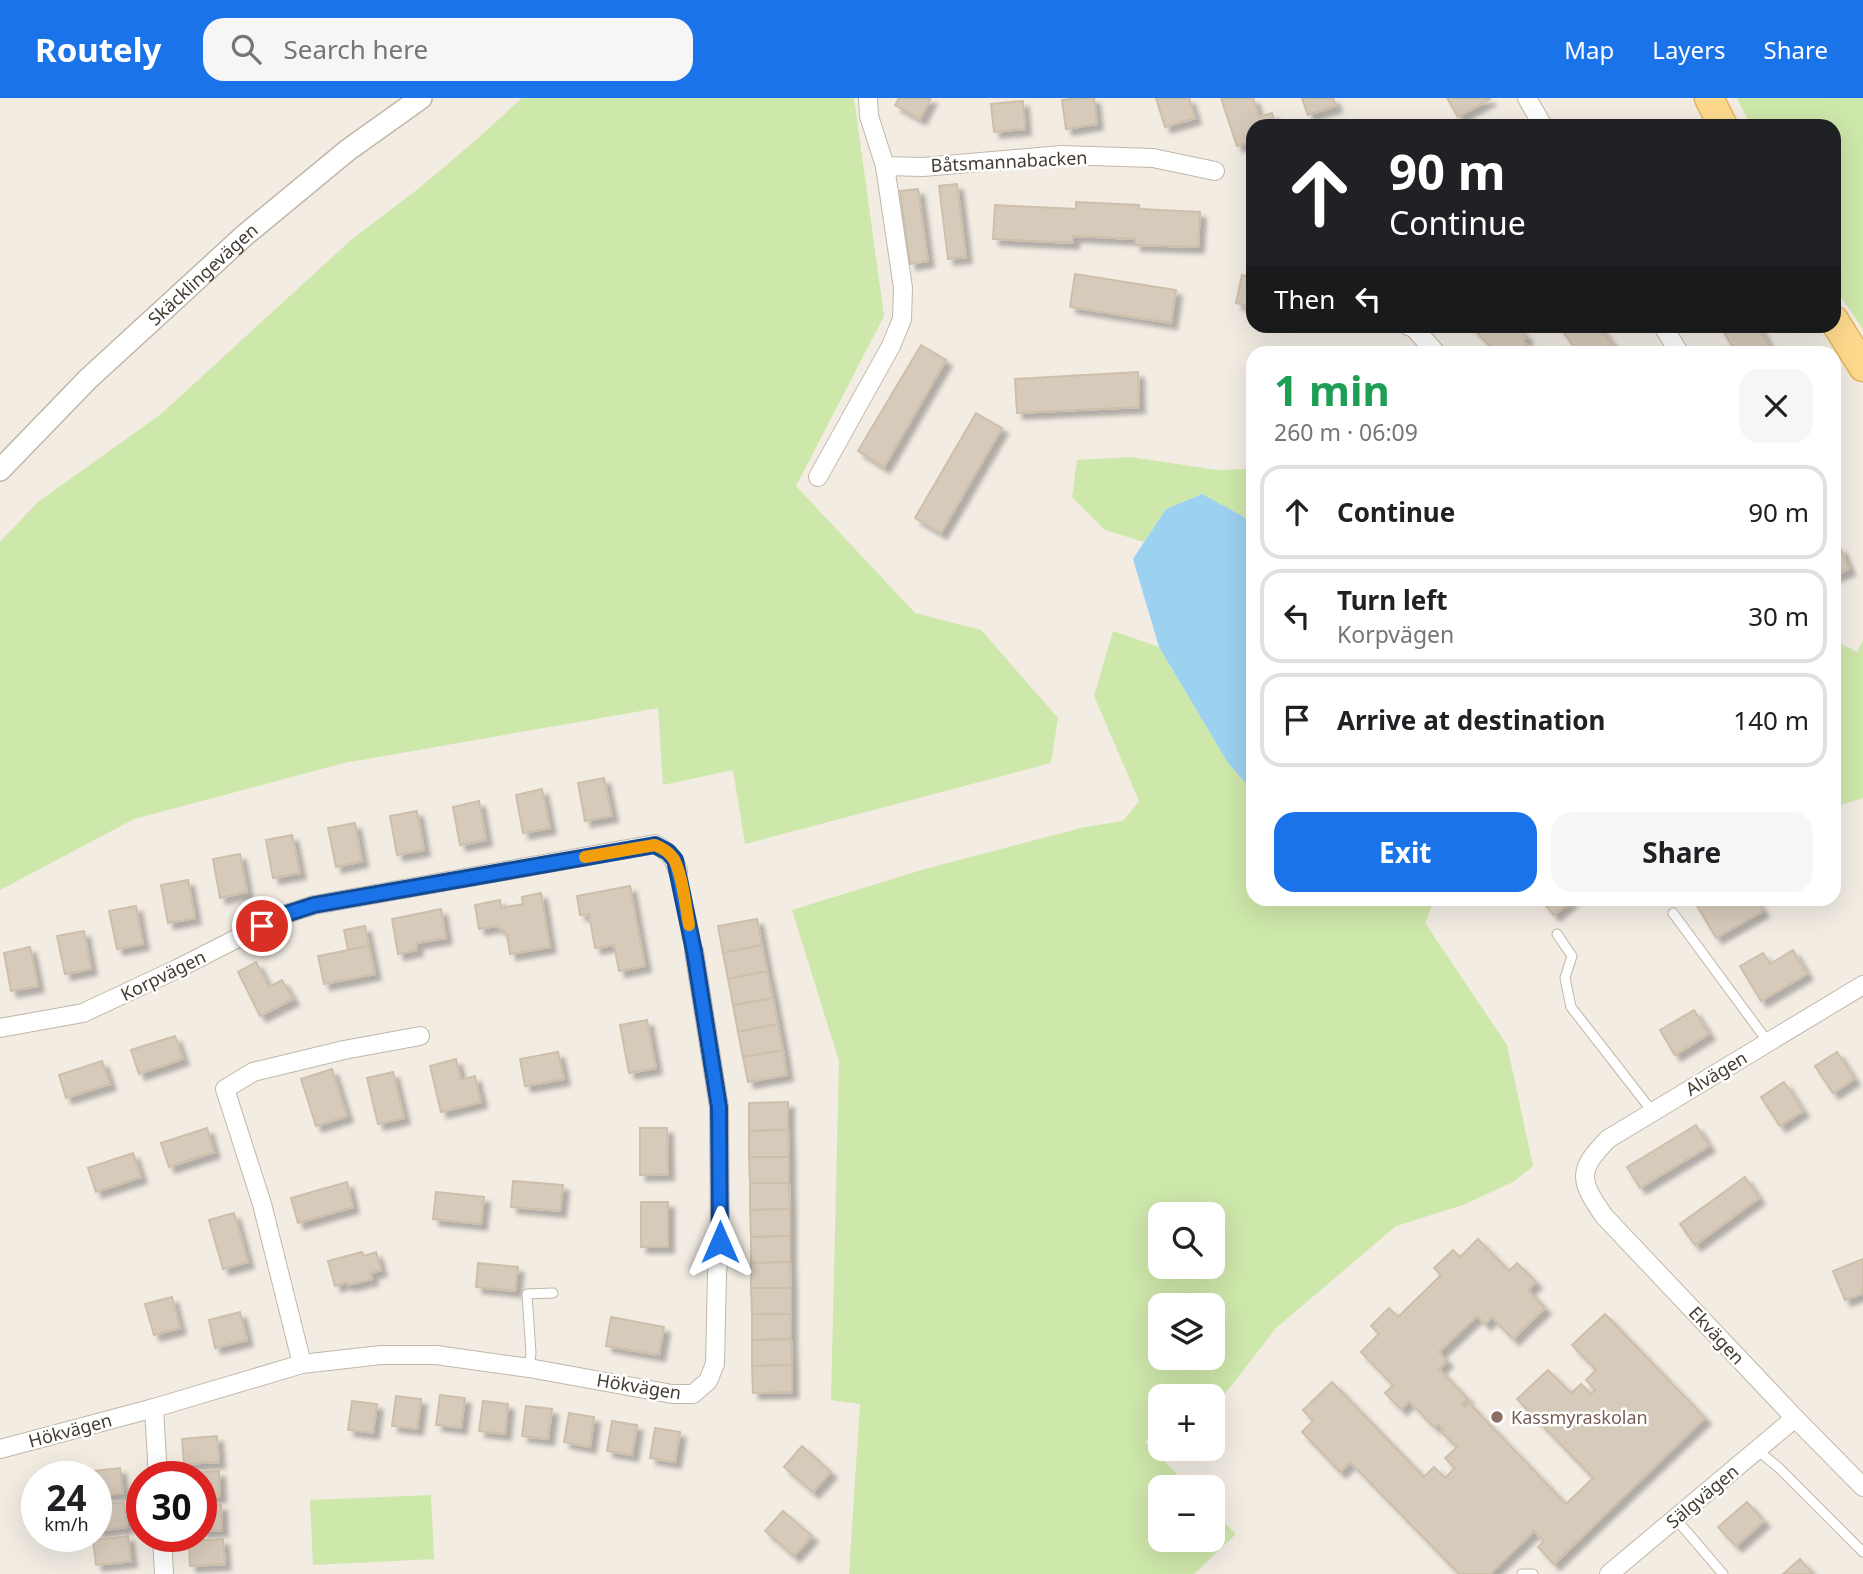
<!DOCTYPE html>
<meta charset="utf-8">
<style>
body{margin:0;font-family:"Noto Sans",sans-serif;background:#f6f6f6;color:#202124;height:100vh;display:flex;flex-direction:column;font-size:26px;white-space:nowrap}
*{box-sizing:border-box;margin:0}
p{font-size:23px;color:#757577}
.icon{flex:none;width:38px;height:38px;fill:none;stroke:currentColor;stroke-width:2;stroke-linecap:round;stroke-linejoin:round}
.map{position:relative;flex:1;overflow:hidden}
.side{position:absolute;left:1246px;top:248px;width:595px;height:560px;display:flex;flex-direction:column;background:#fff;border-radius:21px;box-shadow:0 7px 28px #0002}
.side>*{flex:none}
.top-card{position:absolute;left:1246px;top:21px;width:595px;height:214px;border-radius:21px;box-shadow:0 7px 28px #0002;background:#202124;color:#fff;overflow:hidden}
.buttons{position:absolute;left:1148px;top:1104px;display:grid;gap:14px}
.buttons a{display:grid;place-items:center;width:77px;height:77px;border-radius:14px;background:#fff;box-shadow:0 7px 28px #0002;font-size:35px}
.speed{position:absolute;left:21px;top:1363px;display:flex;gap:14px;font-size:35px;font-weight:700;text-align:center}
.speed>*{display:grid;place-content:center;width:91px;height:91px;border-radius:50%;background:#fff;box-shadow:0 7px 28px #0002;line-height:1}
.speed small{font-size:18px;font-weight:400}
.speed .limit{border:10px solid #d22;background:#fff;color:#111}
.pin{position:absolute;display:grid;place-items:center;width:60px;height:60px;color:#fff;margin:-30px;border:4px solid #fff;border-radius:50%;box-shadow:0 2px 7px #0007}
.me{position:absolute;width:77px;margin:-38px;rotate:0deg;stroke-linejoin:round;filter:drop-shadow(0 0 5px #0008)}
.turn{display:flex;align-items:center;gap:24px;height:147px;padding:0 28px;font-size:32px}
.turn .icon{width:91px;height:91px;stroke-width:2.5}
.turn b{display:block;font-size:49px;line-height:60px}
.then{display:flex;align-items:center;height:66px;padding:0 28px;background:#0003;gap:14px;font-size:26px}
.round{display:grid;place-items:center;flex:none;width:74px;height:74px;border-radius:21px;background:#f6f6f6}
.headline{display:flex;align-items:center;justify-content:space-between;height:119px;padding:0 28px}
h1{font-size:42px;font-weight:700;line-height:52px;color:#1e9e55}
.primary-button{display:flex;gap:14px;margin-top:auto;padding:14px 28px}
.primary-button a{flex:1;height:80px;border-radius:21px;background:#1a73e8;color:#fff;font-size:28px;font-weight:700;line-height:80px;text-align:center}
.primary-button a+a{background:#f6f6f6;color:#202124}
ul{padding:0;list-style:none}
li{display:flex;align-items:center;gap:21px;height:94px;margin:0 14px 10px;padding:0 14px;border:4px solid #e0e0e0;border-radius:21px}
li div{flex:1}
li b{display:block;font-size:26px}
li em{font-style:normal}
header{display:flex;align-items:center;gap:42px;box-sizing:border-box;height:98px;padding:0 35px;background:#1a73e8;color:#fff}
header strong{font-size:33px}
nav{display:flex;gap:38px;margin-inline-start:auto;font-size:24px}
.search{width:490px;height:63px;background:#f6f6f6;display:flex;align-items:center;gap:18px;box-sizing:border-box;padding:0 24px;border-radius:21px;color:#757577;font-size:26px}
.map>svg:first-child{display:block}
.green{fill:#cee7aa;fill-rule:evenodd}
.water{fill:#9dd1f0}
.building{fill:#d6cabb;stroke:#cebfab;stroke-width:2;filter:url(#shadow)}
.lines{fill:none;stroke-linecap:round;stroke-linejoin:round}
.service-casing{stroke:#c0b7a8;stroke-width:11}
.minor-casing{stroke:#c0b7a8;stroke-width:20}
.tertiary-casing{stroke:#c0b7a8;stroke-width:24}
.primary-casing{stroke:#e4b75e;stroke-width:31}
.service{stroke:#fff;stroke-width:9}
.minor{stroke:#fff;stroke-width:18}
.tertiary{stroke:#fff;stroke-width:21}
.primary{stroke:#ffda8e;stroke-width:28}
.route-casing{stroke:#114b97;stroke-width:18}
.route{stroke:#1a73e8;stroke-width:12}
.slow{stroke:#f59e0b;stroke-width:12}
.education-dot{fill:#8d6e63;stroke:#fff;stroke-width:2.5}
.labels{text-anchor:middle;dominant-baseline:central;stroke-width:5;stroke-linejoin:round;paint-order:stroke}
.street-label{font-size:18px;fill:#433c33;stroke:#fff}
.education-label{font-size:18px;fill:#785e54;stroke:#fff;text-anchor:start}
</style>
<header>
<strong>Routely</strong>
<div class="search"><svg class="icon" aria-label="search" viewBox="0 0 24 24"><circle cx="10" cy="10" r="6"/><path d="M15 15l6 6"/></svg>Search here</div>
<nav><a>Map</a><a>Layers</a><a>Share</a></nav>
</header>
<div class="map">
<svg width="1863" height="1476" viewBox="0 0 1863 1476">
<defs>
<filter id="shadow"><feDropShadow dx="6" dy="6" stdDeviation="2" flood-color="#0004"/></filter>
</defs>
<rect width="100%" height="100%" fill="#f2ece3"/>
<!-- green -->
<g class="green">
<path d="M522 0H854L884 218 796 388 915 515 981 532 1058 620 1051 665 745 746 733 672 663 687 658 610 344 665 134 721 0 792V444L38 404 161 316 351 142 418 91 476 42Z"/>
<path d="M1737 0H1863V231L1834 189V28H1751Z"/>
<path d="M1130 359 1217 372 1253 371V424L1201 396 1166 411 1144 444 1105 432 1072 399 1077 362Z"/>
<path d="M1113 533 1159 549 1228 665 1253 694V802H1434L1425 825 1507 947 1533 1068 1513 1084 1463 1107 1396 1128 1276 1230 1224 1297 1213 1303V1298H1160V1334L1145 1344 1190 1389 1160 1390V1442H1213V1413L1236 1436 1194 1476H849L860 1306 831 1302 839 963 792 812 925 771 1085 729 1123 723 1139 703 1094 598ZM1160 1116H1213V1169H1160ZM1160 1208H1213V1260H1160Z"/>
<path d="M1834 542 1857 554 1863 542V700L1834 709Z"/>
<path d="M431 1397 434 1461 313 1467 310 1402Z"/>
</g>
<!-- water -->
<path class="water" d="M1202 396 1253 424V694L1228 665 1159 549 1133 461 1166 411Z"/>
<!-- building -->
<g class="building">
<path d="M899 0H931L920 21 895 7Z"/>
<path d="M1077 0H1094L1097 26 1066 31 1062 2Z"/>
<path d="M1156 0H1189L1195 20 1165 29Z"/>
<path d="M1221 0H1253L1259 19 1272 15 1276 28H1253V43L1237 48Z"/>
<path d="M1302 0H1333L1336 8 1308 17Z"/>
<path d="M1447 0H1489L1490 1 1458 19Z"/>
<path d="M1023 3 1025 31 994 34 991 6Z"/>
<path d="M957 86 966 159 948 161 939 88Z"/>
<path d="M918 91 928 163 910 166 900 93Z"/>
<path d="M1076 104 1139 107V111L1200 114 1198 149 1135 147V141L1073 138V145L993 141 995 107 1076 111Z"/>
<path d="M1075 176 1176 192 1171 225 1070 209Z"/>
<path d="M1242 177 1253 180V209L1236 205Z"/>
<path d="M1471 228H1517L1527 239 1523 242 1535 256H1497Z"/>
<path d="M1559 228H1599L1620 256H1579Z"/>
<path d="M1720 228H1758L1774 256H1737Z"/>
<path d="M921 247 946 262 884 369 858 353Z"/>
<path d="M1138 274 1139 309 1017 315 1015 281Z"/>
<path d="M976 315 1002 330 941 435 915 420Z"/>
<path d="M1840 449 1849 471 1834 478V452Z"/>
<path d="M604 680 612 718 585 723 578 685Z"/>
<path d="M542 691 550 730 523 735 516 697Z"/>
<path d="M479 703 486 742 460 747 453 709Z"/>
<path d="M417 713 424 752 397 757 390 718Z"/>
<path d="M355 725 362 763 336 769 328 730Z"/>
<path d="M292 737 300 775 273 780 266 742Z"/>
<path d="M240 756 247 794 220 800 213 761Z"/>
<path d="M188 782 195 820 168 825 161 787Z"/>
<path d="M630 788 645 868 619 873 614 847 595 850 589 816 580 817 577 798Z"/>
<path d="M541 795 550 849 510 856 507 836 496 828 479 831 475 807 500 802 501 810 523 806 522 799Z"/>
<path d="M1541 802H1572L1554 817Z"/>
<path d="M1703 802H1722L1724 805 1730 802H1756L1763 813 1716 840 1696 806Z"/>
<path d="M136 808 143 846 117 851 109 813Z"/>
<path d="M441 811 446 840 416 845 417 852 398 856 392 821Z"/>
<path d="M757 821 762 847 723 855 718 828Z"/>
<path d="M365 828 369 848 348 852 344 832Z"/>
<path d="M84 833 91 871 65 876 57 838Z"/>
<path d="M762 847 767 873 728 881 723 855Z"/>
<path d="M369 848 375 876 324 886 318 858Z"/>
<path d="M30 849 38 888 11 893 4 855Z"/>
<path d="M1793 852 1807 876 1761 903 1740 868 1763 855 1770 866Z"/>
<path d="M256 864 269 889 282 882 293 901 260 918 238 874Z"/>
<path d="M767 873 773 900 733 907 728 881Z"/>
<path d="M773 900 778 926 738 934 733 907Z"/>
<path d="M1694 912 1709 936 1675 957 1660 932Z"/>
<path d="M647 922 656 970 629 975 620 927Z"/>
<path d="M778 926 783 952 743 959 738 934Z"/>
<path d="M175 938 183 961 139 976 131 952Z"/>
<path d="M783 952 787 977 748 984 743 959Z"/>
<path d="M558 954 564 981 525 988 520 961Z"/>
<path d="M1837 954 1854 981 1833 995 1815 968Z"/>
<path d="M456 961 461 982 475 978 481 1004 441 1014 430 968Z"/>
<path d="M102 963 110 986 66 1000 59 977Z"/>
<path d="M332 971 347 1018 316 1028 301 981Z"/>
<path d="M393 974 404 1020 378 1026 367 980Z"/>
<path d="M1784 984 1803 1013 1780 1028 1761 999Z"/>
<path d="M788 1004V1032L749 1033V1005Z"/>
<path d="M1696 1027 1709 1048 1640 1090 1627 1069Z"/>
<path d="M207 1030 214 1054 169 1069 161 1045Z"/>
<path d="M640 1030H667L668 1076 640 1077Z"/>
<path d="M788 1032 789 1059H749V1033Z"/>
<path d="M133 1055 141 1079 96 1094 88 1070Z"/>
<path d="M749 1059H789V1085H750Z"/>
<path d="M1745 1079 1759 1100 1695 1147 1680 1126Z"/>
<path d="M513 1083 563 1087 560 1113 511 1109Z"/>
<path d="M347 1084 353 1109 298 1125 291 1100Z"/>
<path d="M750 1085H789L790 1111 750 1112Z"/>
<path d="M436 1094 484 1099 481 1126 433 1121Z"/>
<rect x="641" y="1104" width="27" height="45"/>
<path d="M790 1111V1138L751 1139 750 1112Z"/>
<path d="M234 1115 248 1164 223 1171 209 1122Z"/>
<path d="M790 1138V1164L751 1165V1139Z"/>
<path d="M1478 1141 1509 1173 1517 1165 1536 1184 1528 1192 1545 1210 1513 1241 1492 1219 1485 1226 1477 1218 1439 1254 1447 1263 1439 1271 1468 1301 1462 1306 1465 1309 1469 1305 1566 1406 1593 1380 1517 1301 1548 1272 1571 1295 1581 1286 1591 1296 1595 1292 1586 1282 1596 1272 1572 1247 1605 1216 1705 1320 1554 1466 1538 1449 1544 1443 1534 1433 1490 1476H1459L1350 1364 1340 1374 1302 1334 1313 1323 1303 1312 1332 1284 1424 1379 1434 1369 1445 1380 1455 1370 1445 1360 1457 1349 1441 1334 1444 1332 1438 1326 1435 1330 1409 1303 1401 1311 1385 1295 1393 1287 1361 1254 1379 1236 1371 1228 1389 1210 1398 1219 1441 1177 1434 1170 1453 1152 1460 1159Z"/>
<path d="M362 1154 364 1158 376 1154 381 1172 371 1175 372 1181 348 1187 347 1184 335 1188 328 1163Z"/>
<path d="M1863 1161V1195L1845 1202 1833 1173Z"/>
<path d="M790 1164 791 1190H751V1165Z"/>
<path d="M478 1165 518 1169 515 1193 476 1189Z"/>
<path d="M751 1190H791V1216H752Z"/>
<path d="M172 1199 180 1230 154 1237 145 1206Z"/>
<path d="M240 1214 247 1242 215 1250 209 1222Z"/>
<path d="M752 1216H791V1241L752 1242Z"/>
<path d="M611 1219 664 1229 659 1257 606 1248Z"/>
<path d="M791 1241 792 1267 752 1268V1242Z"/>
<path d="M792 1267V1294L753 1295 752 1268Z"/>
<path d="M440 1297 465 1300 461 1330 436 1327Z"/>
<path d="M396 1298 421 1301 417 1331 392 1328Z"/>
<path d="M352 1303 377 1306 373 1335 348 1332Z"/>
<path d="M483 1303 508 1306 505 1336 479 1333Z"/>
<path d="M526 1308 552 1311 548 1341 522 1338Z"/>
<path d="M569 1315 594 1319 590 1349 564 1344Z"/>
<path d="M612 1323 637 1327 632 1357 607 1353Z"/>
<path d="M655 1330 680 1334 675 1364 650 1360Z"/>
<path d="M217 1338 219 1364 184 1366 182 1341Z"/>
<path d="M802 1348 831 1374 813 1394 784 1369Z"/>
<path d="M120 1370 123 1395 96 1398V1379H86V1374Z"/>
<path d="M219 1373 220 1398 201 1399V1379H184V1375Z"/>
<path d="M124 1404 127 1429 96 1433V1407Z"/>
<path d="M1747 1404 1764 1423 1736 1448 1718 1429Z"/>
<path d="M221 1407 222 1432 201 1433V1408Z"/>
<path d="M783 1413 812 1438 794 1458 765 1433Z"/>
<path d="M128 1438 131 1463 96 1467 93 1442Z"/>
<path d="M223 1441 225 1466 190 1468 189 1443Z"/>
<path d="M1800 1461 1813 1476H1783Z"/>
</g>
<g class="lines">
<defs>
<g id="service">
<path d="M678 773 694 853"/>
<path d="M1673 815 1768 944"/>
<path d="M1557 836 1572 858 1565 880 1571 909 1652 1013"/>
<path d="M529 1270 531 1255 527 1196 553 1195"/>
<path d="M1757 1352 1778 1369 1863 1454"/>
<path d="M1675 1420 1723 1476"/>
<path d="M1522 1476H1533"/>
</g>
<g id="minor">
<path d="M868 0 869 18 885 68 923 69 1061 57 1153 60 1215 73"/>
<path d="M1527 0 1543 28"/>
<path d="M1408 228 1414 230 1437 256"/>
<path d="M1663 228 1680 256"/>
<path d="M818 379 891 248 902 221 903 190 885 68"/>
<path d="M1863 887 1608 1041C1577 1073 1579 1082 1604 1118L1795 1320 1863 1389"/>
<path d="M0 930 83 915 179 870 283 817 314 807 655 746C668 754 674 759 678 773"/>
<path d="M302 1266 262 1106 225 991 253 974 344 952 420 938"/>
<path d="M154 1310 158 1379"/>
<path d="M0 1351 154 1310 302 1266 381 1257H436L529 1270 672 1296H693L708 1283 715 1266 717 1175 720 1144 719 1009 694 853"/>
<path d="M162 1438 164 1476"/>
<path d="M1609 1476 1795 1320"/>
</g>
<g id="tertiary">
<path id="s1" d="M0 372 88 281 245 137 348 52 421 0"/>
</g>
<g id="primary">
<path d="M1709 0 1723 28"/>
<path d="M1834 222 1863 269"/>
</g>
</defs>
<!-- service casing -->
<use href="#service" class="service-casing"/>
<!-- minor casing -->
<use href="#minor" class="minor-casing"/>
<!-- tertiary casing -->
<use href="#tertiary" class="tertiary-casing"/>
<!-- primary casing -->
<use href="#primary" class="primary-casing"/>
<!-- service -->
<use href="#service" class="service"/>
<!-- minor -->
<use href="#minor" class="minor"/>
<!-- tertiary -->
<use href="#tertiary" class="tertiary"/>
<!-- primary -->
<use href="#primary" class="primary"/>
</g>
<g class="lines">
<defs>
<path id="route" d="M262 828 283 817 314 807 655 747 668 754 675 762 694 853 719 1009 720 1144"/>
</defs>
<!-- route casing -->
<use href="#route" class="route-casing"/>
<!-- route -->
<use href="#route" class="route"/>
<!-- slow -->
<path class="slow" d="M585 759 655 747C662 750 669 754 673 760 682 773 686 811 689 827"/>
</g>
<!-- markers -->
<circle class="education-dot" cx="1497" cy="1319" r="7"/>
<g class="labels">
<!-- street labels -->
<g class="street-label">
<text transform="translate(1009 63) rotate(-3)">Båtsmannabacken</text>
<text stroke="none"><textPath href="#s1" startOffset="282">Skäcklingevägen</textPath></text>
<text transform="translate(163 877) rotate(-26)">Korpvägen</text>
<text transform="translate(1716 975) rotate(-31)">Alvägen</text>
<text transform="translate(1717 1237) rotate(47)">Ekvägen</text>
<text transform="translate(639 1288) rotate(9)">Hökvägen</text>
<text transform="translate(70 1332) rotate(-15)">Hökvägen</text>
<text transform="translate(1702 1398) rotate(-40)">Sälgvägen</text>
</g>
<!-- education labels -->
<g class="education-label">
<text x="1511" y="1319">Kassmyraskolan</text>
</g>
</g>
</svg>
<div class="buttons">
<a><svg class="icon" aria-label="search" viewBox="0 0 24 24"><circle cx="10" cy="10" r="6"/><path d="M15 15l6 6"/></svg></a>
<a><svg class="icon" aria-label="layers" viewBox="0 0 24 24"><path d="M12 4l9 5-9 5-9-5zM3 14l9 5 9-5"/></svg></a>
<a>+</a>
<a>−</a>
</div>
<div class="speed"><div>24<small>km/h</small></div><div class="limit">30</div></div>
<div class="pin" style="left:262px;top:828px;background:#d93025"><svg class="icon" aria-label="arrive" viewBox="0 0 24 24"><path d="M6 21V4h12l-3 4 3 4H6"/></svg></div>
<svg class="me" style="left:720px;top:1144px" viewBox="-20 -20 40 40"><path d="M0-17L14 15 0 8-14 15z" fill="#1a73e8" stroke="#fff" stroke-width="4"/></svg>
<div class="top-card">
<div class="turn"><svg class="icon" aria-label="ahead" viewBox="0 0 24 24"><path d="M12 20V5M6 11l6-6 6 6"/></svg><div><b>90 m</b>Continue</div></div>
<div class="then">Then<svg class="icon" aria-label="left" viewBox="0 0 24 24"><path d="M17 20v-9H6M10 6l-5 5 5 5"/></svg></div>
</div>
<section class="side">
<div class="headline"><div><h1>1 min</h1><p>260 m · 06:09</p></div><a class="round"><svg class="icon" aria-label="close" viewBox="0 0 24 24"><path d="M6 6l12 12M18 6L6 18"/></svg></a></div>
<ul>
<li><svg class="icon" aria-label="ahead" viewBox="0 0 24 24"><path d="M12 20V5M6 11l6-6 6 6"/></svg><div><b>Continue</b></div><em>90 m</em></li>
<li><svg class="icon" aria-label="left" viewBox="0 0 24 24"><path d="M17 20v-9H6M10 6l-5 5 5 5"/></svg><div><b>Turn left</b><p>Korpvägen</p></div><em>30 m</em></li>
<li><svg class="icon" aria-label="arrive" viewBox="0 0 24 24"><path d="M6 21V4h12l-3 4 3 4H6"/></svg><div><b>Arrive at destination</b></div><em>140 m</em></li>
</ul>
<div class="primary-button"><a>Exit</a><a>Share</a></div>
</section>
</div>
